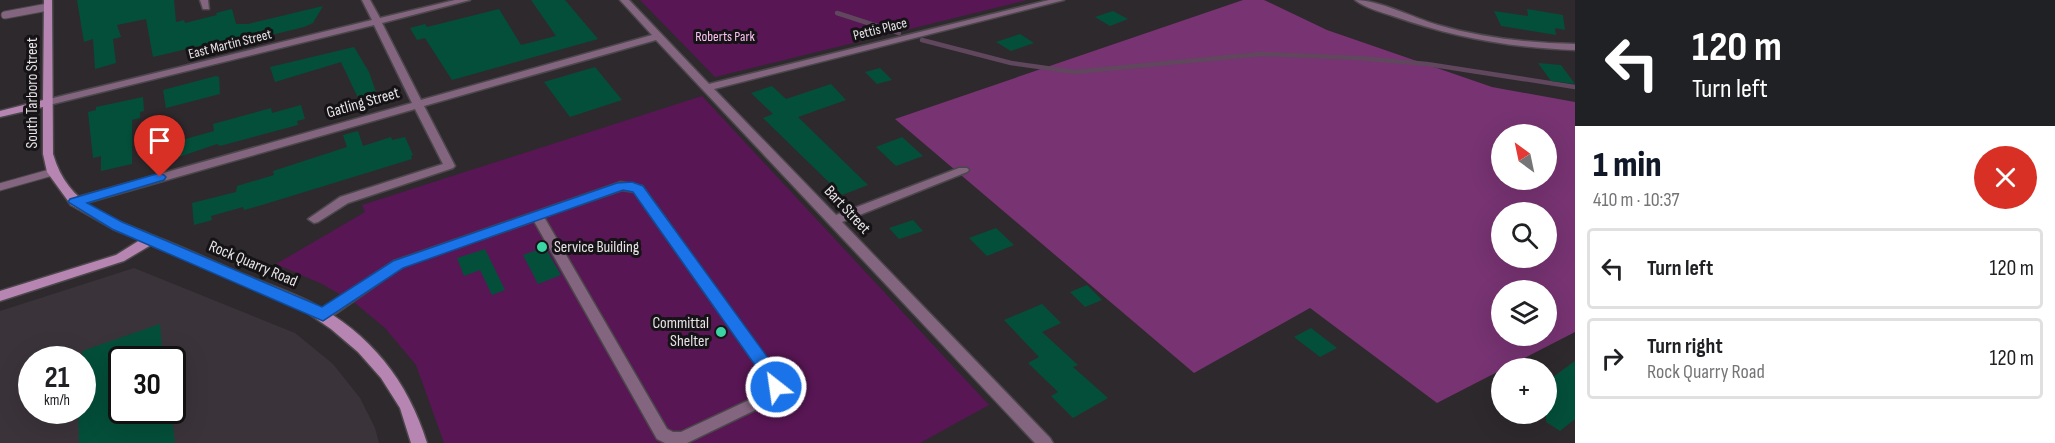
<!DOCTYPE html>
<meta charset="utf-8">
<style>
body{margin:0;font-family:"Sofia Sans Condensed",sans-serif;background:#f6f6f6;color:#202124;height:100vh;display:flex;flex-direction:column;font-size:22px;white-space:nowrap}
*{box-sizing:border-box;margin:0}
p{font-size:20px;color:#757577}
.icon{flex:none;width:33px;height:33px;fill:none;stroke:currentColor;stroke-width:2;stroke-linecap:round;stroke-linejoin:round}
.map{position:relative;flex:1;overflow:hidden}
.sheet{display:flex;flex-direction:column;background:#fff;width:480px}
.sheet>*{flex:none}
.hud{background:#202124;color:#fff;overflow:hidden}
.needle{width:39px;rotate:327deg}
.fabs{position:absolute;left:1491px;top:124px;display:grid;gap:12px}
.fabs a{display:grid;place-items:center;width:66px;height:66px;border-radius:50%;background:#fff;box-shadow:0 6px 24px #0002;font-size:30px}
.speed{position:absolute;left:18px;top:346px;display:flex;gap:12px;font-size:30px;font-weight:700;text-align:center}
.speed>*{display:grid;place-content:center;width:78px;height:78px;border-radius:50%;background:#fff;box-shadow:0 6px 24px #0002;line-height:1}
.speed small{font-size:15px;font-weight:400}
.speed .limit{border:3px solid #111;border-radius:9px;background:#fff;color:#111}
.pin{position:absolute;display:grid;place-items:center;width:51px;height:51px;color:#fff;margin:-62px -26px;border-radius:50% 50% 50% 0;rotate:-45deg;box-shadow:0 0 6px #0007}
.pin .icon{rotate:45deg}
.me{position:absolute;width:66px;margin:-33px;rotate:330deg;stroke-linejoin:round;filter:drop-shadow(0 0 4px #0008)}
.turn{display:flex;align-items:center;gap:21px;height:126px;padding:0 18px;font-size:27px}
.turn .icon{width:78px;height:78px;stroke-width:2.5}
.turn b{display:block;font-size:42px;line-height:51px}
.round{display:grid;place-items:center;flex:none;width:63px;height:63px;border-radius:32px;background:#f6f6f6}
.summary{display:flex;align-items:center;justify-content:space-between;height:102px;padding:0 18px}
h1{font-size:36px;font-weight:800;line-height:45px;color:#111827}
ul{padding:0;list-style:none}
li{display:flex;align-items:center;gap:18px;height:81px;margin:0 12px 9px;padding:0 6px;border:3px solid #e0e0e0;border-radius:6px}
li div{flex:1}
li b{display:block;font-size:22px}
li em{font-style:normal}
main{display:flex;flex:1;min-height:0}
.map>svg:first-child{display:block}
.built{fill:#3b333a;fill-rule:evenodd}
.green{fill:#581654}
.forest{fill:#773372;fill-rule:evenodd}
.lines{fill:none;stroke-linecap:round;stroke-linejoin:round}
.stream{stroke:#60475e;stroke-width:4.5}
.building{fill:#044f3a}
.lane-casing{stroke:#4b474a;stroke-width:9}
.street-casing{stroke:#4b474a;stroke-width:3}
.secondary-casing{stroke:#4b474a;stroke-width:3}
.lane{stroke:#846580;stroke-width:7}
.street{fill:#846580;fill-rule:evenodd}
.secondary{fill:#b785b1;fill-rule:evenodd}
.route{fill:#1a73e8;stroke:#114b97;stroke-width:1.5}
.poi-dot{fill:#3ad4a5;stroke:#151315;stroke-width:2}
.labels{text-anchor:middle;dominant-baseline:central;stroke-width:6;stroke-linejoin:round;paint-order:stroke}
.far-street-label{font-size:14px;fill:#e6e2e5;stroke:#151315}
.far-park-label{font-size:14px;fill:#fcc1f4;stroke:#151315}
.street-label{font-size:16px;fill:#e6e2e5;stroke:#151315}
.poi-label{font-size:16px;fill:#e6e2e5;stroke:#151315;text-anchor:start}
</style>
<main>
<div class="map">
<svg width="1575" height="443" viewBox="0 0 1575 443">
<rect width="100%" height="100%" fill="#2e292d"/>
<!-- built -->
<path class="built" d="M134 268 295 333 333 364 360 398 375 428 379 443H0V311ZM32 360H82V411H32ZM122 360H172V411H122Z"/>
<!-- green -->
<g class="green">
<path d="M640 0H1027L715 77Z"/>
<path d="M702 96 989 405 920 443H444L416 365 385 328 355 303 322 284 276 264 365 212 362 205Z"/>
</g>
<!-- forest -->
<path class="forest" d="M1243 0H1264L1327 30 1492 87 1575 102V332L1437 403 1310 308 1194 373 895 119ZM1502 135H1546V180H1502ZM1502 213H1546V258H1502ZM1502 291H1546V336H1502Z"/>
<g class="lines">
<!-- stream -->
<g class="stream">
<path d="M837 13 899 33"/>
<path d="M922 40 1011 63 1075 72 1261 54 1359 58 1427 64 1575 87"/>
</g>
</g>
<!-- building -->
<g class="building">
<path d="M77 0H174L176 22 184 20 185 23 217 15 216 13 232 9 236 24H248L323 6 313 23 304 27 231 45 229 39 153 57 146 19 117 25 121 37 113 39 116 63 95 69 93 39 84 42Z"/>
<path d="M531 0H565L598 39 452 80 425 38 417 40 410 28 425 24 427 27 499 9 521 45 556 36Z"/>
<path d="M1527 9 1563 15 1565 30 1555 28 1556 35 1501 26 1494 11 1528 16Z"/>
<path d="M1113 11 1128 19 1110 26 1095 17Z"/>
<path d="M1020 34 1034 43 1011 51 996 42Z"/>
<path d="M354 47 369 72 377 95 359 100 341 62 275 82 270 67Z"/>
<path d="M1538 63 1561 65 1575 84 1551 81Z"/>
<path d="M595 67 622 100 570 117 544 82Z"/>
<path d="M880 68 892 80 877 84 865 72Z"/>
<path d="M216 76 219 77 220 94 166 108 163 90Z"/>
<path d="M831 84 846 100 798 117 868 185 842 195 763 118 773 114 751 93 772 86 786 99Z"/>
<path d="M143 97 144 111 140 112V118L132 120V164L101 171V156L93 158 88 112 96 110V107Z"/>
<path d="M301 105 305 119 297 121 298 125 220 146 217 144 173 159 171 143 214 131 213 124 271 108 272 113Z"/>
<path d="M358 131 363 146 391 137 392 140 405 137 413 155 411 156 412 159 262 205 244 210 243 207 211 216 212 220 194 225 192 203 236 192 237 186 274 175 273 171 347 147 343 135Z"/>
<path d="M902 137 923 156 896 166 876 147Z"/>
<path d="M913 220 923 231 899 239 889 228Z"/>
<path d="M996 228 1014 245 987 256 969 238Z"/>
<path d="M545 247 561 275 538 284 523 255Z"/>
<path d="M485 249 505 290 492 295 480 270 464 276 457 258Z"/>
<path d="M1087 285 1102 300 1085 307 1070 292Z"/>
<path d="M1042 304 1061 323 1042 332 1078 365 1073 367 1108 398 1073 418 1051 396 1058 392 1028 363 1039 357 1004 320Z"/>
<path d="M160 324 163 360H122V411H171L175 443H79L78 411H82V351Z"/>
<path d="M1311 328 1337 348 1320 357 1294 337Z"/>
<path d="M1575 361V419L1560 431 1546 422V382Z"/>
</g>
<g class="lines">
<defs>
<g id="lane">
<path d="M5 15 48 7"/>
<path d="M0 187 53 172"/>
</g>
<g id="street">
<path d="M200 0H208L209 9H203Z"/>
<path d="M362 0H370L380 18 455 0H470L382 23 421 100 652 35 620 0H629L709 84 1049 0H1064L714 89 836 215 959 168H967L969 170 967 172 842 222 1050 438 1053 443H1035L656 40 424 106 455 166 453 168 348 203 318 222 314 223 308 219 340 197 443 164 415 109 79 205H71L69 202 71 199 412 103 374 25 49 105 44 102 45 100 372 20Z"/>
<path d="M1355 0C1379 0 1414 18 1438 25 1483 38 1529 43 1575 44V50C1512 48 1452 37 1393 16 1381 12 1365 8 1355 0Z"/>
<path d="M621 182 642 186 780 377 783 387 776 400 687 443H665L657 439 534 221 402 267 328 319H318L316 315 318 311 394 261ZM622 190 634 192 768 382 769 387 766 392 681 432H673L667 429 544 217Z"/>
</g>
<path id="secondary" d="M44 0H52L53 154C68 206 109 217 154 236 184 248 215 262 245 275 267 284 291 292 312 303 370 333 408 381 427 443H411L400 408 381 378 358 352 331 329 302 309 151 245 124 261 0 301V291L116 255 140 240 113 229 71 205 47 172 43 154V107L0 117V111L43 100Z"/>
</defs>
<!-- lane casing -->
<use href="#lane" class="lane-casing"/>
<!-- street casing -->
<use href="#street" class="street-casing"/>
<!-- secondary casing -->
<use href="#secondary" class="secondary-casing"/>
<!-- lane -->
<use href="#lane" class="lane"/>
<!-- street -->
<use href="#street" class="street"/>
<!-- secondary -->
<use href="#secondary" class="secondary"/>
</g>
<!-- route -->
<path class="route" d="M160 173 164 175 166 177 164 180 87 203 122 222 322 307 393 261 617 183 632 182 643 186 781 376 785 387 782 392 776 394 770 392 767 382 633 192 623 190 403 268 323 321 112 229 68 202 70 199Z"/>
<!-- markers -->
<g class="poi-dot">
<circle cx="542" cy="247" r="6"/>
<circle cx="721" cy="332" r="6"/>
</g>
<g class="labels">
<!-- far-street labels -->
<g class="far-street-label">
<text transform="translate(880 29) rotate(-14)">Pettis Place</text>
<text transform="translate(230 44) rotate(-14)">East Martin Street</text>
</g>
<!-- far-park labels -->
<g class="far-park-label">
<text x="725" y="36">Roberts Park</text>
</g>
<!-- street labels -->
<g class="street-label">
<text transform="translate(32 93) rotate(-90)">South Tarboro Street</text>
<text transform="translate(363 103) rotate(-16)">Gatling Street</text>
<text transform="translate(847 210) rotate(47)">Bart Street</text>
<text transform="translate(253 264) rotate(23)">Rock Quarry Road</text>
</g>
<!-- poi labels -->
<g class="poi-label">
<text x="554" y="247">Service Building</text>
<text x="709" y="323" text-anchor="end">Committal<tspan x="709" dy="18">Shelter</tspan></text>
</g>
</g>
</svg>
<div class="fabs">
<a><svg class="needle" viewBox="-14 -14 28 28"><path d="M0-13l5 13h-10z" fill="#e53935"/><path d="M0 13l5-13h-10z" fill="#757577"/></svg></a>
<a><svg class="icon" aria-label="search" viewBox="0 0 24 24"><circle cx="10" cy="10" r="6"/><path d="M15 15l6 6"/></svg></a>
<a><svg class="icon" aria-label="layers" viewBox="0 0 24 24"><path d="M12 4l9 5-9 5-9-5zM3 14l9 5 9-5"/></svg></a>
<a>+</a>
</div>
<div class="speed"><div>21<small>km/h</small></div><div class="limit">30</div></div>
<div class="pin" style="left:160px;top:177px;background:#d93025"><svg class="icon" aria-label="arrive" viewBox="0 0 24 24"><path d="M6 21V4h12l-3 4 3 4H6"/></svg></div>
<svg class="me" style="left:776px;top:387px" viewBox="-20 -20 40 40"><circle r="17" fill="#1a73e8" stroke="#fff" stroke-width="3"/><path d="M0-11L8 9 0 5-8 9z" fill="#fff"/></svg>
</div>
<section class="sheet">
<div class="hud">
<div class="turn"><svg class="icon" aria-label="left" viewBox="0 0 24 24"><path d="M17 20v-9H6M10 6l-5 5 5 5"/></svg><div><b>120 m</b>Turn left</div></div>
</div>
<div class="summary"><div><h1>1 min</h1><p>410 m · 10:37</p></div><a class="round" style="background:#d93025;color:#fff"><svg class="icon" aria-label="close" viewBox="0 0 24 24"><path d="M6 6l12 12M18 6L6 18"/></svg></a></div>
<ul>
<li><svg class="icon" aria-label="left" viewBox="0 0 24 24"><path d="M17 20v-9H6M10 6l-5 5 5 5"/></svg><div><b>Turn left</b></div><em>120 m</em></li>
<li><svg class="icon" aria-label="right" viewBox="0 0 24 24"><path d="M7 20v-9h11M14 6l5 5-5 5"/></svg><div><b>Turn right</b><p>Rock Quarry Road</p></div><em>120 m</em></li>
</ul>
</section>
</main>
